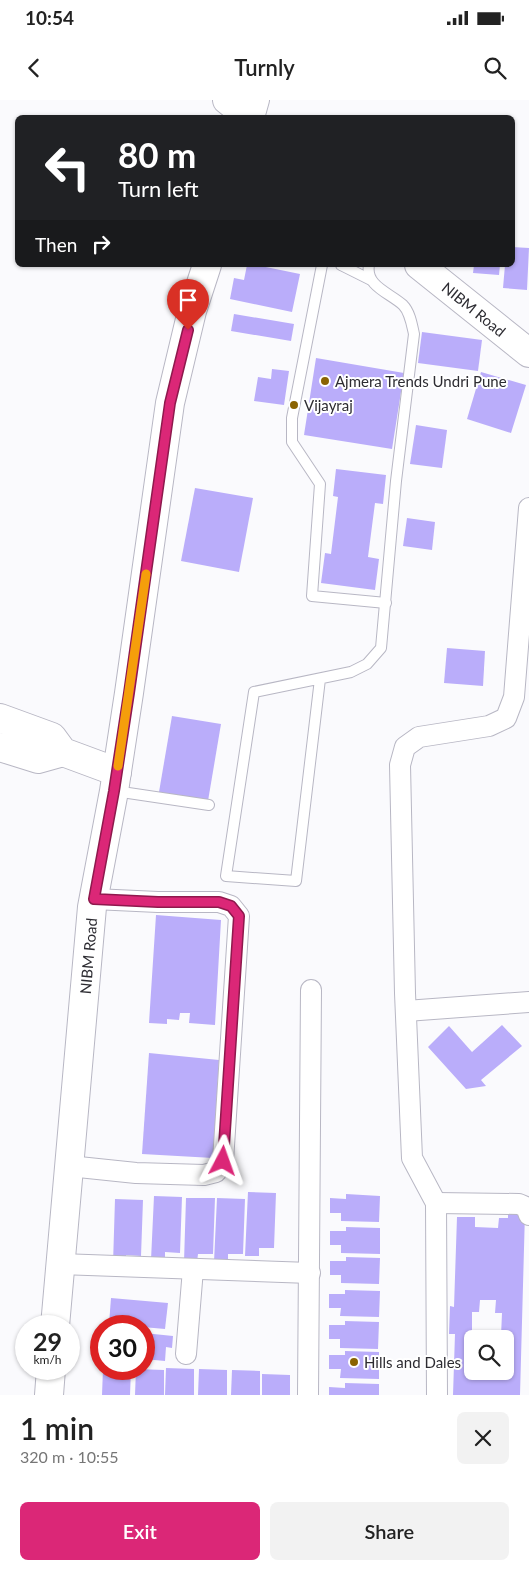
<!DOCTYPE html>
<meta charset="utf-8">
<style>
body{margin:0;font-family:Lato,sans-serif;background:#f2f2f2;color:#222;height:100vh;display:flex;flex-direction:column;font-size:19px;white-space:nowrap}
*{box-sizing:border-box;margin:0}
p{font-size:16px;color:#767676}
.icon{flex:none;width:28px;height:28px;fill:none;stroke:currentColor;stroke-width:2;stroke-linecap:round;stroke-linejoin:round}
.map{position:relative;height:1295px;overflow:hidden}
.drawer{display:flex;flex-direction:column;background:#fff;flex:1}
.drawer>*{flex:none}
.banner{position:absolute;left:15px;top:15px;width:500px;height:152px;border-radius:8px;box-shadow:0 1px 4px #0004;background:#202124;color:#fff;overflow:hidden}
.fabs{position:absolute;left:464px;top:1230px;display:grid;gap:10px}
.fabs a{display:grid;place-items:center;width:50px;height:50px;border-radius:8px;background:#fff;box-shadow:0 1px 4px #0004;font-size:25px}
.speed{position:absolute;left:15px;top:1215px;display:flex;gap:10px;font-size:25px;font-weight:700;text-align:center}
.speed>*{display:grid;place-content:center;width:65px;height:65px;border-radius:50%;background:#fff;box-shadow:0 1px 4px #0004;line-height:1}
.speed small{font-size:12px;font-weight:400}
.speed .limit{border:8px solid #d22;background:#fff;color:#111}
.pin{position:absolute;display:grid;place-items:center;width:42px;height:42px;color:#fff;margin:-51px -21px;border-radius:50% 50% 50% 0;rotate:-45deg;box-shadow:0 0 5px #0007}
.pin .icon{rotate:45deg}
.me{position:absolute;width:55px;margin:-28px;rotate:4deg;stroke-linejoin:round;filter:drop-shadow(0 0 4px #0008)}
.turn{display:flex;align-items:center;gap:18px;height:105px;padding:0 20px;font-size:22px}
.turn .icon{width:65px;height:65px;stroke-width:2.5}
.turn b{display:block;font-size:35px;line-height:42px}
.then{display:flex;align-items:center;height:48px;padding:0 20px;background:#0003;gap:10px;font-size:19px}
.round{display:grid;place-items:center;flex:none;width:52px;height:52px;border-radius:8px;background:#f2f2f2}
.overview{display:flex;align-items:center;justify-content:space-between;height:85px;padding:0 20px}
h1{font-size:30px;font-weight:600;line-height:38px}
.action{display:flex;gap:10px;margin-top:auto;padding:10px 20px}
.action a{flex:1;height:58px;border-radius:8px;background:#db2777;color:#fff;font-size:20px;font-weight:600;line-height:58px;text-align:center}
.action a+a{background:#f2f2f2;color:#222}
.status{display:flex;justify-content:space-between;align-items:center;height:35px;padding:0 25px;background:#fff;direction:ltr}
.status svg{height:14px;fill:currentColor}
header{display:flex;justify-content:space-between;align-items:center;height:65px;padding:0 20px;background:#fff;font-size:22px;font-weight:600}
.map>svg:first-child{display:block}
.building{fill:#baadfa;fill-rule:evenodd}
.lines{fill:none;stroke-linecap:round;stroke-linejoin:round}
.lane-casing{stroke:#b8b7c4;stroke-width:12}
.street-casing{stroke:#b8b7c4;stroke-width:22}
.secondary-casing{stroke:#b8b7c4;stroke-width:30}
.lane{stroke:#fff;stroke-width:10}
.street{stroke:#fff;stroke-width:20}
.secondary{stroke:#fff;stroke-width:28}
.route-casing{stroke:#8e194d;stroke-width:12}
.route{stroke:#db2777;stroke-width:9}
.slow{stroke:#f59e0b;stroke-width:9}
.poi-dot{fill:#8a6302;stroke:#fff;stroke-width:2}
.labels{text-anchor:middle;dominant-baseline:central;stroke-width:4;stroke-linejoin:round;paint-order:stroke}
.street-label{font-size:15px;fill:#2d2c32;stroke:#fff}
.poi-label{font-size:15px;fill:#2d2c32;stroke:#fff;text-anchor:start}
</style>
<div class="status"><b>10:54</b><svg viewBox="0 0 49 12"><path d="M0 12V9h3v3zM5 12V6h3v6zM10 12V3h3v9zM15 12V0h3v12zM26 1h20v11H26zM47 4h2v5h-2z"/></svg></div>
<header><svg class="icon" aria-label="back" viewBox="0 0 24 24"><path d="M15 5l-7 7 7 7"/></svg>Turnly<svg class="icon" aria-label="search" viewBox="0 0 24 24"><circle cx="10" cy="10" r="6"/><path d="M15 15l6 6"/></svg></header>
<div class="map">
<svg width="529" height="1295" viewBox="0 0 529 1295">
<rect width="100%" height="100%" fill="#fafafd"/>
<!-- building -->
<g class="building">
<path d="M512 147 529 148 527 190 503 188 505 165H512Z"/>
<path d="M247 165H256L300 174 292 212 230 199 234 178 244 180Z"/>
<path d="M474 165H500L499 175 473 173Z"/>
<path d="M234 214 294 224 291 241 231 231Z"/>
<path d="M422 232 482 240 478 271 418 263Z"/>
<path d="M316 258 404 273 392 349 304 335Z"/>
<path d="M272 269 289 271 284 305 254 301 258 277 271 279Z"/>
<path d="M481 272 526 285 511 333 467 319Z"/>
<path d="M416 325 447 330 442 368 410 364Z"/>
<path d="M336 369 386 375 383 404 375 403 368 457 379 459 375 490 321 483 325 453 331 454 338 397 333 396Z"/>
<path d="M195 388 253 398 239 472 181 461Z"/>
<path d="M407 418 435 422 432 450 403 446Z"/>
<path d="M447 548 485 551 483 586 444 583Z"/>
<path d="M172 616 221 624 208 701 159 692Z"/>
<path d="M156 815 221 820 215 925 189 923 190 913H180L179 920 167 919V924L149 923Z"/>
<path d="M502 925 522 946 481 980 486 986 466 989 428 947 449 926 472 952Z"/>
<path d="M149 953 219 960 213 1058 142 1054Z"/>
<path d="M248 1092 276 1093 274 1148H259V1156H245Z"/>
<path d="M346 1094 380 1096 379 1122 341 1121V1113H330V1098L346 1099Z"/>
<path d="M154 1096 182 1097 180 1153 165 1152V1161L151 1160Z"/>
<path d="M186 1098H215L213 1154H198L197 1162H184Z"/>
<path d="M217 1098 245 1099 243 1154H228V1163L214 1162Z"/>
<path d="M115 1099 143 1100 141 1156 126 1155V1164H113Z"/>
<path d="M508 1112H525L520 1295H453L455 1234H449L450 1206 454 1207 457 1117H475V1127L498 1128 499 1118H508ZM480 1200H496L495 1213H502L501 1236H494V1239H505V1271H472V1239H479V1234H472V1212H479Z"/>
<path d="M346 1127 380 1128V1154L341 1153V1145H330V1131H346Z"/>
<path d="M346 1157 380 1158 379 1184 341 1183V1175H330V1161H346Z"/>
<path d="M345 1190 380 1191 379 1217 340 1216 341 1208H329V1194H345Z"/>
<path d="M111 1198 168 1203 165 1229 109 1224Z"/>
<path d="M345 1221 379 1222 378 1249 340 1248V1239H329V1225H345Z"/>
<path d="M144 1233 173 1236 172 1248 166 1247 165 1261 144 1259Z"/>
<path d="M345 1251 379 1252V1279L340 1278 341 1269H329V1255H345Z"/>
<path d="M166 1268 194 1269V1295H165Z"/>
<path d="M103 1269H131L130 1295H102Z"/>
<path d="M136 1269 164 1270V1295H135Z"/>
<path d="M199 1269 227 1270V1295H198Z"/>
<path d="M232 1270 260 1271V1295H231Z"/>
<path d="M262 1274 290 1275V1295H262Z"/>
<path d="M345 1283 379 1284V1295H329V1287L345 1288Z"/>
</g>
<g class="lines">
<defs>
<g id="lane">
<path d="M322 165 292 318V342L320 384 312 496 386 503"/>
<path d="M341 165 371 180"/>
<path d="M320 579 296 781 226 776 254 592 351 572 367 564 381 548 396 381 414 234C412 225 410 212 403 205 390 193 365 186 369 165"/>
<path d="M115 691 209 705"/>
</g>
<g id="street">
<path d="M254 18 259 0"/>
<path d="M406 911 529 902"/>
<path d="M69 1066 136 1073 204 1075 216 1072 223 1061 239 816 231 806 219 802H158L94 799"/>
<path d="M436 1103 519 1104 526 1107 529 1115"/>
<path d="M60 1164 310 1173"/>
<path d="M186 1254 193 1169"/>
<path d="M308 1295 311 890"/>
<path d="M437 1295 436 1103 412 1058 405 893 400 665 405 647 419 637 489 626 506 618 514 597 529 408"/>
</g>
<g id="secondary">
<path d="M227 0 249 18"/>
<path d="M419 165 529 253"/>
<path d="M0 618 52 637 63 652 117 672"/>
<path d="M0 647 38 659 63 652"/>
<path d="M55 1226 92 807 114 691 129 593 170 303 192 211 207 165"/>
<path d="M49 1295 51 1269"/>
</g>
</defs>
<!-- lane casing -->
<use href="#lane" class="lane-casing"/>
<!-- street casing -->
<use href="#street" class="street-casing"/>
<!-- secondary casing -->
<use href="#secondary" class="secondary-casing"/>
<!-- lane -->
<use href="#lane" class="lane"/>
<!-- street -->
<use href="#street" class="street"/>
<!-- secondary -->
<use href="#secondary" class="secondary"/>
</g>
<g class="lines">
<defs>
<path id="route" d="M188 230 170 303 129 593 114 691 94 799 158 802H219L231 806 239 816 223 1061"/>
</defs>
<!-- route casing -->
<use href="#route" class="route-casing"/>
<!-- route -->
<use href="#route" class="route"/>
<!-- slow -->
<path class="slow" d="M118 666 146 474"/>
</g>
<!-- markers -->
<g class="poi-dot">
<circle cx="325" cy="281" r="5"/>
<circle cx="294" cy="305" r="5"/>
<circle cx="354" cy="1262" r="5"/>
</g>
<g class="labels">
<!-- street labels -->
<g class="street-label">
<text transform="translate(474 209) rotate(39)">NIBM Road</text>
<text transform="translate(88 856) rotate(-85)">NIBM Road</text>
</g>
<!-- poi labels -->
<g class="poi-label">
<text x="335" y="281">Ajmera Trends Undri Pune</text>
<text x="304" y="305">Vijayraj</text>
<text x="364" y="1262">Hills and Dales</text>
</g>
</g>
</svg>
<div class="fabs">
<a><svg class="icon" aria-label="search" viewBox="0 0 24 24"><circle cx="10" cy="10" r="6"/><path d="M15 15l6 6"/></svg></a>
</div>
<div class="speed"><div>29<small>km/h</small></div><div class="limit">30</div></div>
<div class="pin" style="left:188px;top:230px;background:#d93025"><svg class="icon" aria-label="arrive" viewBox="0 0 24 24"><path d="M6 21V4h12l-3 4 3 4H6"/></svg></div>
<svg class="me" style="left:223px;top:1061px" viewBox="-20 -20 40 40"><path d="M0-17L14 15 0 8-14 15z" fill="#db2777" stroke="#fff" stroke-width="4"/></svg>
<div class="banner">
<div class="turn"><svg class="icon" aria-label="left" viewBox="0 0 24 24"><path d="M17 20v-9H6M10 6l-5 5 5 5"/></svg><div><b>80 m</b>Turn left</div></div>
<div class="then">Then<svg class="icon" aria-label="right" viewBox="0 0 24 24"><path d="M7 20v-9h11M14 6l5 5-5 5"/></svg></div>
</div>
</div>
<section class="drawer">
<div class="overview"><div><h1>1 min</h1><p>320 m · 10:55</p></div><a class="round"><svg class="icon" aria-label="close" viewBox="0 0 24 24"><path d="M6 6l12 12M18 6L6 18"/></svg></a></div>
<div class="action"><a>Exit</a><a>Share</a></div>
</section>
